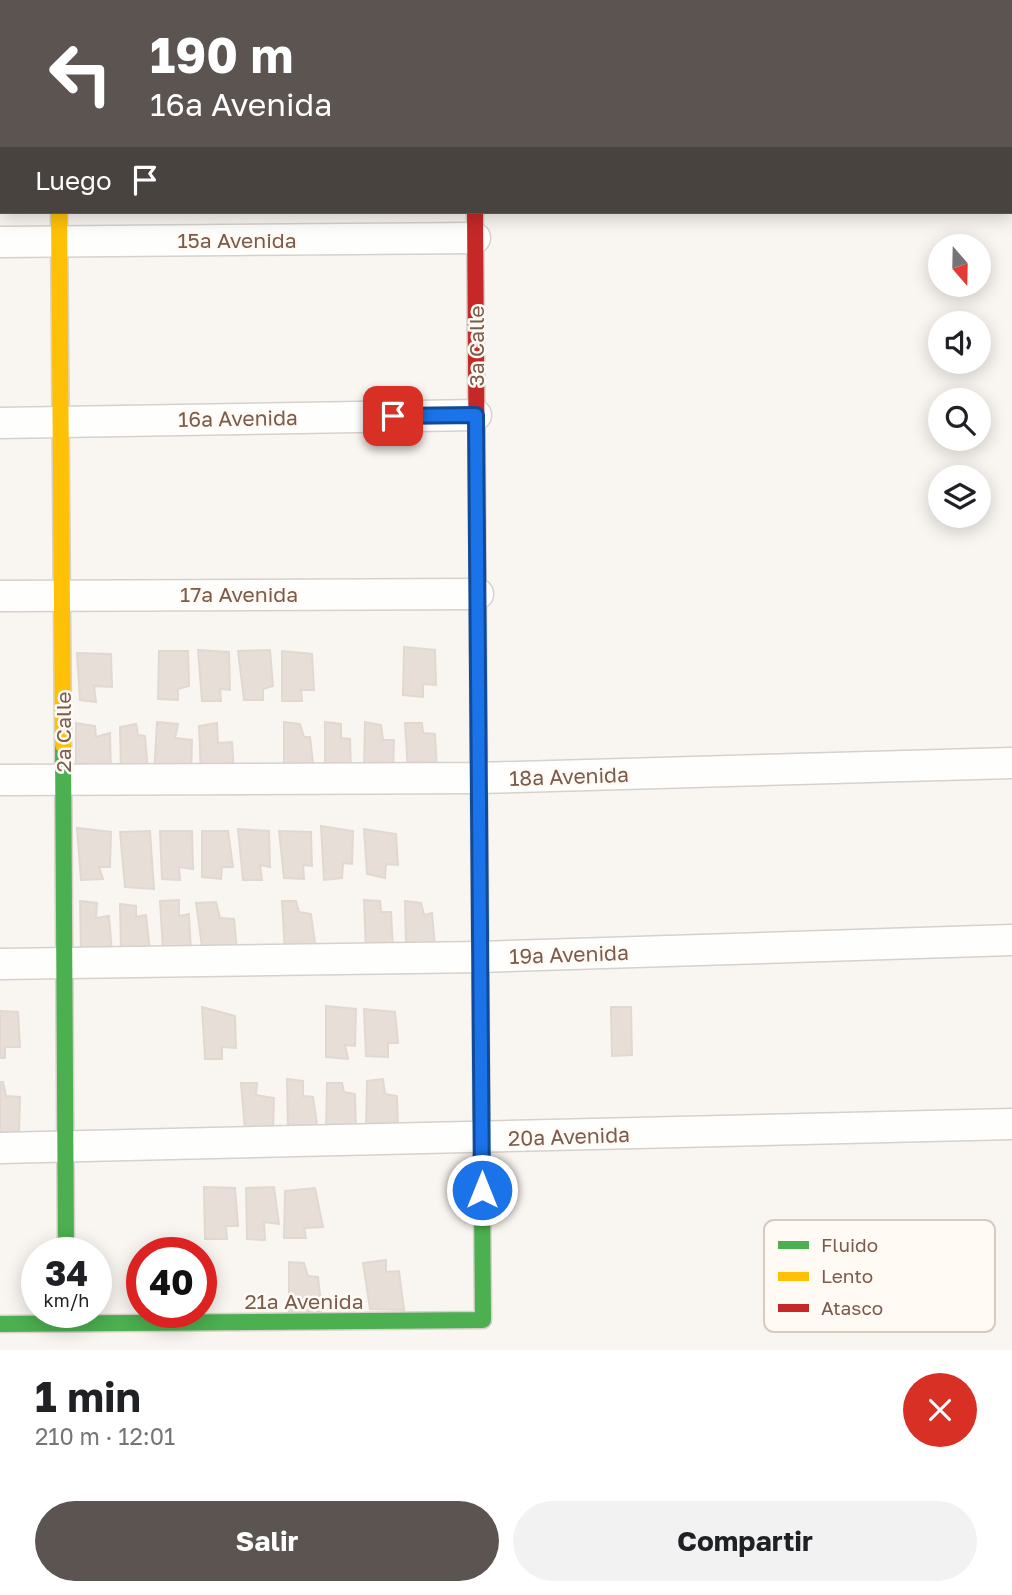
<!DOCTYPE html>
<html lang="es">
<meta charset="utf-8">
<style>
body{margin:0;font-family:"Golos Text",sans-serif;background:#f2f2f2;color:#202124;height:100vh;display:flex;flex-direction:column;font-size:26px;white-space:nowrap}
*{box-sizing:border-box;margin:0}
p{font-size:23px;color:#757577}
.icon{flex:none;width:38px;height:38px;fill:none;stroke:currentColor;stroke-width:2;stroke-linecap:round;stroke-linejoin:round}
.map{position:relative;height:1350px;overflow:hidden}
.side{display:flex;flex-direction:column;background:#fff;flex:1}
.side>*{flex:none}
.banner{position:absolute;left:0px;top:0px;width:1013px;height:214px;box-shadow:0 4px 18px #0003;background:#5c5450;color:#fff;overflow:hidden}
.needle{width:46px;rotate:160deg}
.controls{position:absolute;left:928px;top:234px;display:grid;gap:14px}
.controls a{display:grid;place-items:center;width:63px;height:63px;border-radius:50%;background:#fff;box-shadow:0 4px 18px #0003;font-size:35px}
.speed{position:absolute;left:21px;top:1237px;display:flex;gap:14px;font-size:35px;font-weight:700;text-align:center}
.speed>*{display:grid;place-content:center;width:91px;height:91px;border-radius:50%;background:#fff;box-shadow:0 4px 18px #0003;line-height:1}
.speed small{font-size:18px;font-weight:400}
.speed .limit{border:10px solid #d22;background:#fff;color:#111}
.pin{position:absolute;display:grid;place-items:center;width:60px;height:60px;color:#fff;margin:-30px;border-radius:14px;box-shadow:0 4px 10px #0006}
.me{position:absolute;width:77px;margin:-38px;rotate:0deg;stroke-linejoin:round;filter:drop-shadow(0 0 5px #0008)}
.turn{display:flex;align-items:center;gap:24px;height:147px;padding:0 35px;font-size:32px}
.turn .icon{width:91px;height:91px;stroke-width:2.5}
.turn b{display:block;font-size:49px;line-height:60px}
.then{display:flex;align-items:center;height:66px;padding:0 35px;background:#0003;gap:14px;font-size:26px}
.round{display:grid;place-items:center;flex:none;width:74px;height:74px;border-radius:37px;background:#f2f2f2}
.head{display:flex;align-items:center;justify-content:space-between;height:119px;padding:0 35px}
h1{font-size:42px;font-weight:700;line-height:52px}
.cta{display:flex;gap:14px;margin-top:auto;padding:14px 35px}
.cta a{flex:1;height:80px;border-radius:42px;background:#5c5450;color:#fff;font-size:28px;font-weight:700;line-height:80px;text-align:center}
.cta a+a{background:#f2f2f2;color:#202124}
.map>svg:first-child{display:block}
.building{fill:#e6ded7;stroke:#e2d8d2;stroke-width:2}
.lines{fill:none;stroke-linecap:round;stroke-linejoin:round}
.street-casing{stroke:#d7d1cb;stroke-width:33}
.fast-casing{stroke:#d9d2cb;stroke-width:19}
.slow-casing{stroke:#d9d2cb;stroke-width:19}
.jam-casing{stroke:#d9d2cb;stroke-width:19}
.street{stroke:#fefefd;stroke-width:30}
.fast{stroke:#4caf50;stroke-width:16}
.slow{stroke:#ffc107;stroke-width:16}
.jam{stroke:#c62828;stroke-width:16}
.route-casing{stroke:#114b97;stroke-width:18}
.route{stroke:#1a73e8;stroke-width:12}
.labels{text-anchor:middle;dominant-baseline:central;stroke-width:5;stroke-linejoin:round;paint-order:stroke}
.street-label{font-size:21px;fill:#7a5c4d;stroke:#fffaf3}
.key{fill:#fffaf3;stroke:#d7cbc1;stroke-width:2}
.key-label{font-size:19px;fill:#7a5c4d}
</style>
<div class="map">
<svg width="1012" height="1350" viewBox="0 0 1012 1350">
<rect width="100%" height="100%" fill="#f9f5f0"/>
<!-- building -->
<g class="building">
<path d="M404 647 435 650 436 685 423 684V697L403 695Z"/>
<path d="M198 650 229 652 230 690 220 689 221 701H202Z"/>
<path d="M270 650 273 686 263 689V700H244L238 651Z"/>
<path d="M159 651H188L189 686 178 689V700L158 699Z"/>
<path d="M282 651 312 654 314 690H301L302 701H282Z"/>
<path d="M77 653 111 654 112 687 94 686 96 702 80 700Z"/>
<path d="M157 722 178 724 175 738 192 740 191 774 154 776Z"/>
<path d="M284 722 300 724 304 737H310L314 772 284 771Z"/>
<path d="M325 722 341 724V738L350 739 351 771 325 772Z"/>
<path d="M365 722 381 725 383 740H394L393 773 364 771Z"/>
<path d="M76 723 95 726 96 737 110 733 111 774 76 773Z"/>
<path d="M217 723 218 743 232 742 234 774 201 776 199 726Z"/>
<path d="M405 723H422L423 733 435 734 437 772 408 771Z"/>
<path d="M136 724 138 735 145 736 148 771 121 773 120 727Z"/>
<path d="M321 826 353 831 352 864 343 863 342 878 324 880Z"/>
<path d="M77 828 111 832 110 867H99L103 879 81 880Z"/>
<path d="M238 829 269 831 270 867 260 865 262 880H243Z"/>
<path d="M364 829 396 834 398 865 386 864 385 878 367 874Z"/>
<path d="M150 831 154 889 125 887 120 832Z"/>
<path d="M160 831H192L193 869 179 867 180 880 162 879Z"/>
<path d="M202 831H228L233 867H222L221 879 202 877Z"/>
<path d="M279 831 311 832 312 866 303 865 304 879 284 878Z"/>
<path d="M179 900V916L189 914 191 953 163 951 160 901Z"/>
<path d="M364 900 380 901 381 912H391L393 949 366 952Z"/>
<path d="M80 901 97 903 96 918 109 916 112 953H81Z"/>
<path d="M282 901H296L299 912 311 914 316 950 285 952Z"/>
<path d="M405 901 421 903 424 915 432 913 435 947 406 948Z"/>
<path d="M216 902 220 918 234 919 237 951 203 954 196 903Z"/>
<path d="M120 904 136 906V917L146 915 150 951H121Z"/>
<path d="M326 1006 356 1009 355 1046 345 1045 348 1059 326 1057Z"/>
<path d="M202 1007 235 1016 236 1048 222 1047V1059H205Z"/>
<path d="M611 1007H631L632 1055 612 1056Z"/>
<path d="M364 1009 395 1012 398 1043H388V1057L366 1056Z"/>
<path d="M0 1011 18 1012 20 1047H5V1058H0Z"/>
<path d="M287 1079 303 1081V1096L313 1097 318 1132 288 1130Z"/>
<path d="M383 1079 385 1094 397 1096 398 1130 366 1128 367 1081Z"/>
<path d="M0 1082H3L6 1096 20 1097 19 1131 0 1133Z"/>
<path d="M241 1083H257L256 1095 274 1098 273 1131 245 1130Z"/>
<path d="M327 1083H342L344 1092 355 1094 356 1131H326Z"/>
<path d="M204 1187 235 1188 238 1226H226L227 1239H205Z"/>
<path d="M274 1187 279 1224 264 1222 265 1240 247 1239 246 1188Z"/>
<path d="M315 1188 323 1227 304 1228 306 1238H284L285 1191Z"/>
<path d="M386 1260V1272L399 1271 404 1310 370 1309 363 1263Z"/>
<path d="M289 1262 304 1263 308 1276 318 1277 322 1311 289 1314Z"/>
</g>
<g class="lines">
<defs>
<g id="street">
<path d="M58 0V2"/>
<path d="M473 0V2"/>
<path d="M0 68H2"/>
<path d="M0 242 475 238"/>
<path d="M0 423 476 415"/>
<path d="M0 596 478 594"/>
<path d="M0 780 479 778 1012 763"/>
<path d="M0 964 480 957 1012 940"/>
<path d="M0 1148 1012 1124"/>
</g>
<g id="fast">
<path d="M63 745 66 1253"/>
<path d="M0 1324 483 1320 481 1069"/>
</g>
<g id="slow">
<path d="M59 212 63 745"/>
<path d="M478 649 481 1069"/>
</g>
<path id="jam" d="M475 212 478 649"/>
</defs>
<!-- street casing -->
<use href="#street" class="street-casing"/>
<!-- fast casing -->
<use href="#fast" class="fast-casing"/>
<!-- slow casing -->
<use href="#slow" class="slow-casing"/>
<!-- jam casing -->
<use href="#jam" class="jam-casing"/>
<!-- street -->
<use href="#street" class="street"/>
<!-- fast -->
<use href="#fast" class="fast"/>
<!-- slow -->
<use href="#slow" class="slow"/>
<!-- jam -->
<use href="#jam" class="jam"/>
</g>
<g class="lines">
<defs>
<path id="route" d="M393 416 476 415 482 1190"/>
</defs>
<!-- route casing -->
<use href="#route" class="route-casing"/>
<!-- route -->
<use href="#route" class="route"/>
</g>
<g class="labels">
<!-- street labels -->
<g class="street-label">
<text x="237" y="240">15a Avenida</text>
<text transform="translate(476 346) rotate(-90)">3a Calle</text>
<text transform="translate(238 418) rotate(-1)">16a Avenida</text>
<text x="239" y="594">17a Avenida</text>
<text transform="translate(63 732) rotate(-90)">2a Calle</text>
<text transform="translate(569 776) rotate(-2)">18a Avenida</text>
<text transform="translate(569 954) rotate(-2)">19a Avenida</text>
<text transform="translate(569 1136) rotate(-2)">20a Avenida</text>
<text x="304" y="1301">21a Avenida</text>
</g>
</g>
<!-- legend -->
<rect x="764" y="1220" width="231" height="112" rx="10" class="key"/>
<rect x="778" y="1241" width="31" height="8" fill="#4caf50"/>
<rect x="778" y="1272" width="31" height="9" fill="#ffc107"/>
<rect x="778" y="1304" width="31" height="8" fill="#c62828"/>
<g class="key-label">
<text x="821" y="1252">Fluido</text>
<text x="821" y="1283">Lento</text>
<text x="821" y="1315">Atasco</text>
</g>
</svg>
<div class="controls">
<a><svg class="needle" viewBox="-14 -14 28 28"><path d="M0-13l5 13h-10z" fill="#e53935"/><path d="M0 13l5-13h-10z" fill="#757577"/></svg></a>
<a><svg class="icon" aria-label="sound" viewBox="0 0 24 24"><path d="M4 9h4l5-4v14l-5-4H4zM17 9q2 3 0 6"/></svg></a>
<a><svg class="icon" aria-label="search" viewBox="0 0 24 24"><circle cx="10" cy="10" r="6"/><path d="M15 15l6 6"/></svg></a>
<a><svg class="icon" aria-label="layers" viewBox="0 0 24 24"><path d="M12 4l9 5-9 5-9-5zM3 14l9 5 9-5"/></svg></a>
</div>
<div class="speed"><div>34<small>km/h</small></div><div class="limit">40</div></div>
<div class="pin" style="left:393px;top:416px;background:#d93025"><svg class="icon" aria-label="arrive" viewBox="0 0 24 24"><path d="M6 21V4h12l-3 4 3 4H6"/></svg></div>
<svg class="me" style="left:482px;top:1190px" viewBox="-20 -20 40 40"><circle r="17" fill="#1a73e8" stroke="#fff" stroke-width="3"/><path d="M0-11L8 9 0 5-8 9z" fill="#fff"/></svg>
<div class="banner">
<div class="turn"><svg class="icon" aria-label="left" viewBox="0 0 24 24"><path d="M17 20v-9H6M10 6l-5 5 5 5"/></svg><div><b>190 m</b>16a Avenida</div></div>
<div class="then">Luego<svg class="icon" aria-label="arrive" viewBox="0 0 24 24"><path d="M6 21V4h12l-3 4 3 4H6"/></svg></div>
</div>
</div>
<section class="side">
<div class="head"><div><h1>1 min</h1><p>210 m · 12:01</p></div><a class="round" style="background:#d93025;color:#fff"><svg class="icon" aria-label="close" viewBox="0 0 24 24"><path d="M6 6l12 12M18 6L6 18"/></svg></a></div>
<div class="cta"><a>Salir</a><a>Compartir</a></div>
</section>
